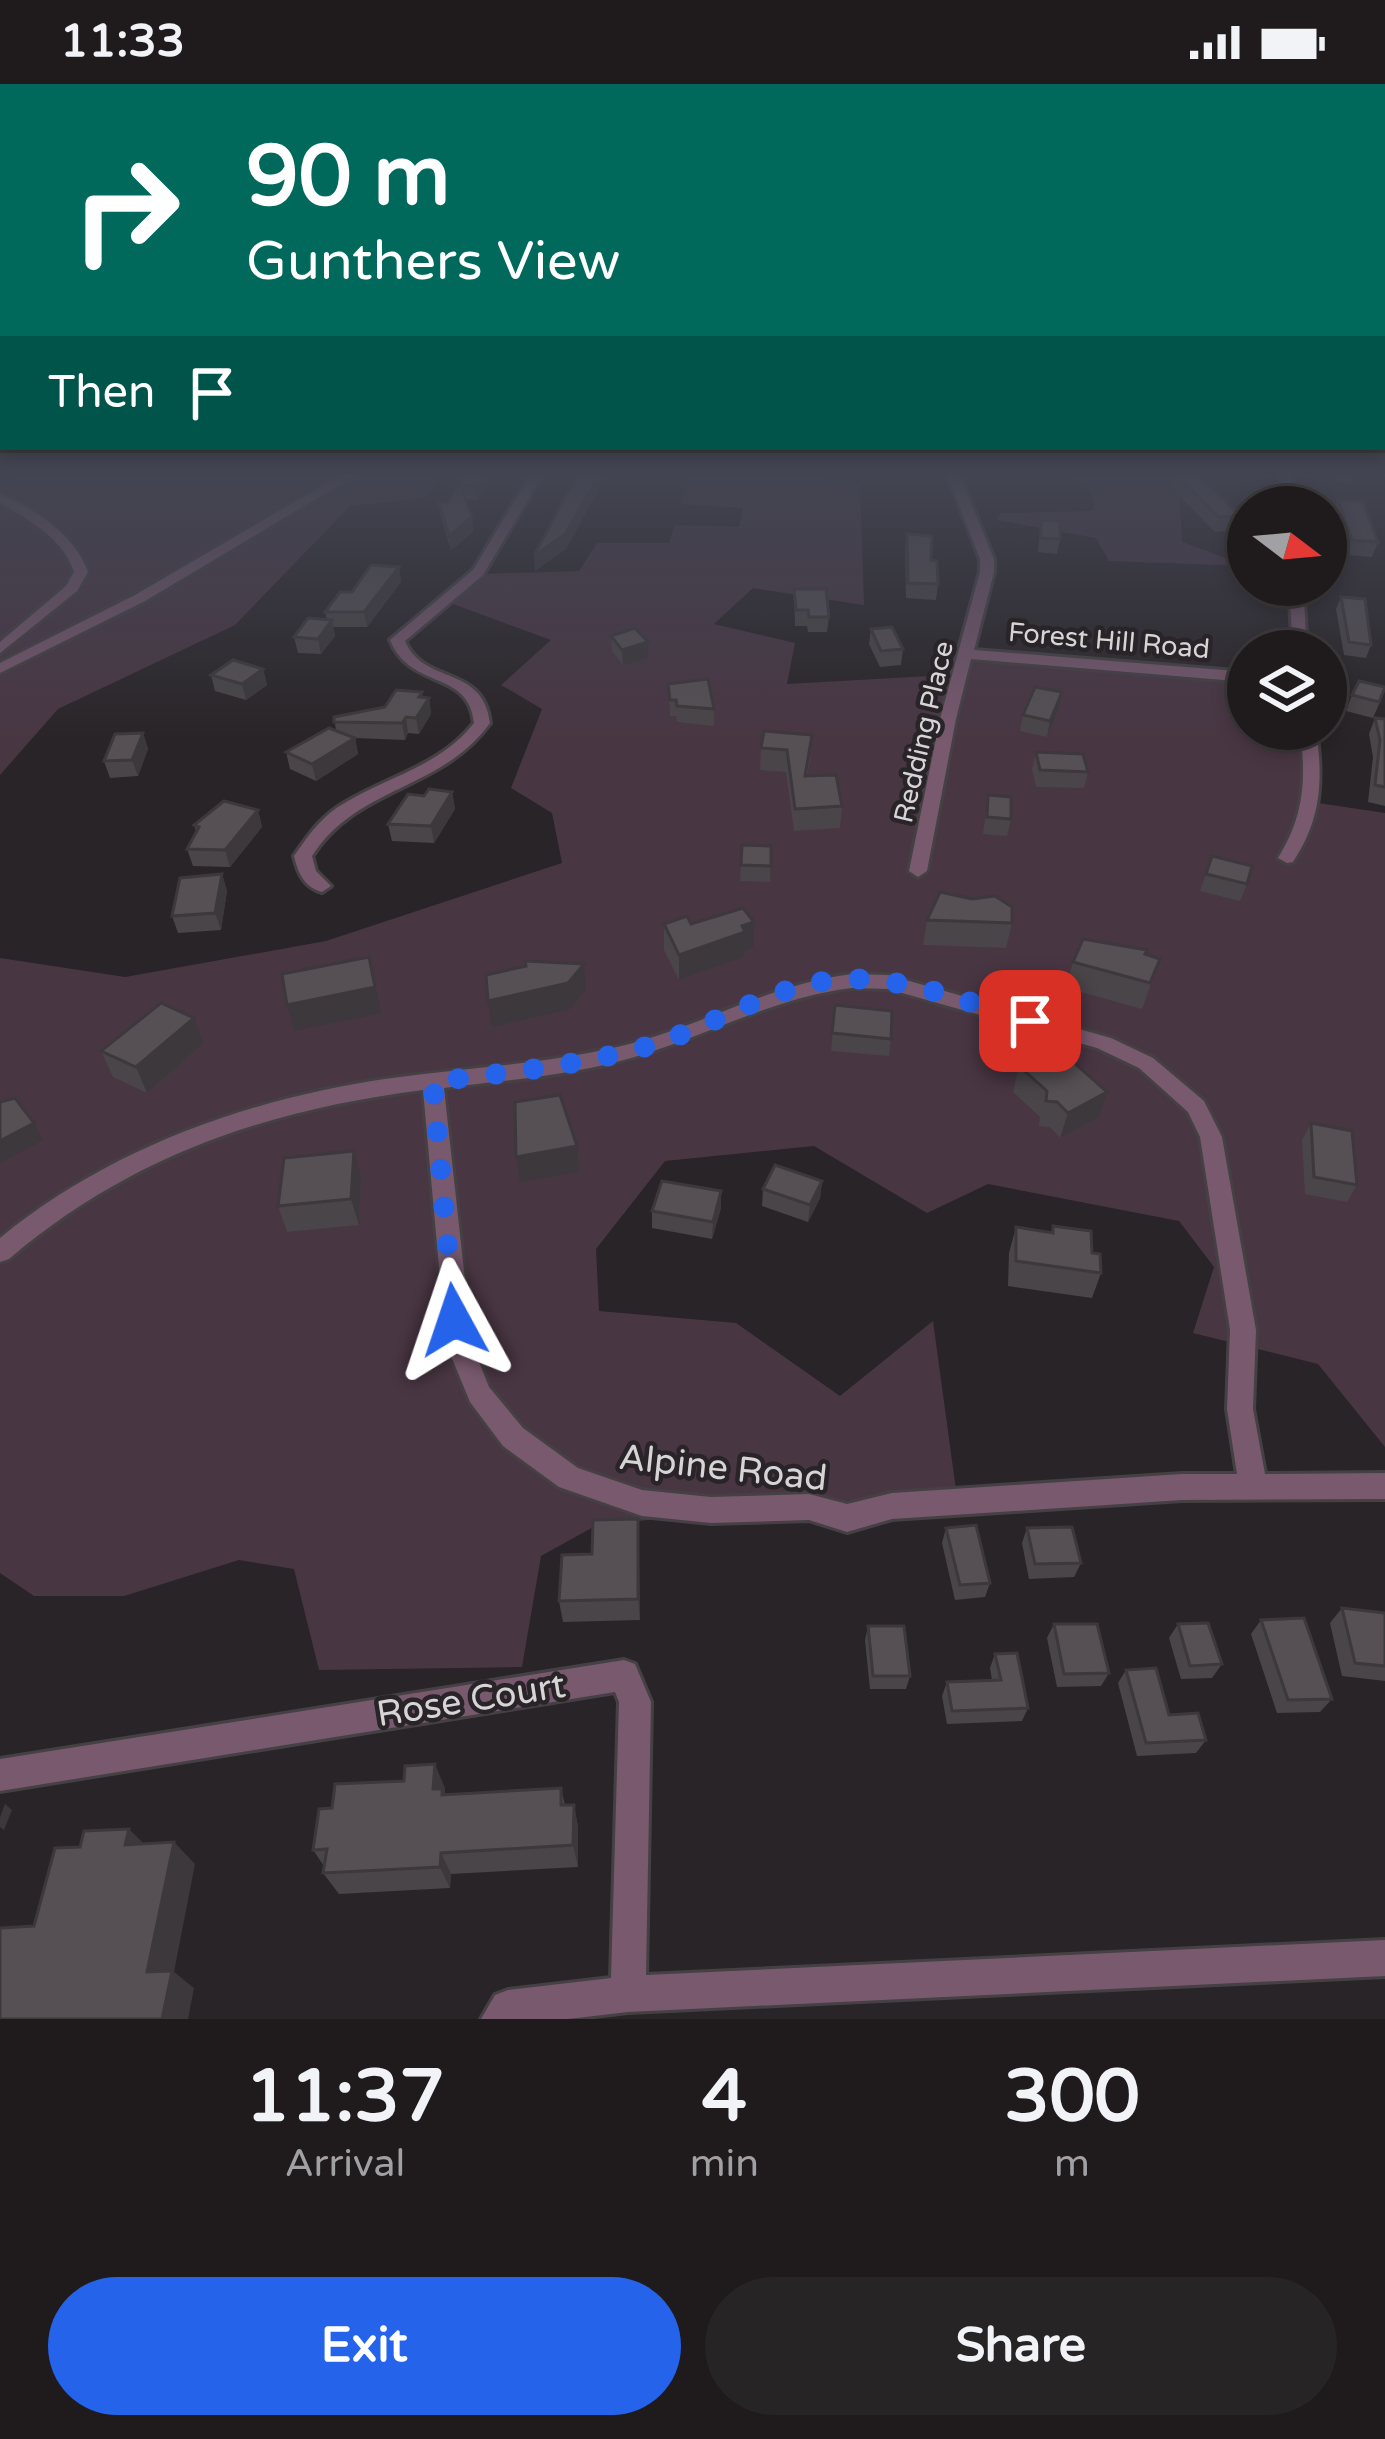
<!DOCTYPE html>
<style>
body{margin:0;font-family:"Varela Round",sans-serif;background:#272426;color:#f1f3f6;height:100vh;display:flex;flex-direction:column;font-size:45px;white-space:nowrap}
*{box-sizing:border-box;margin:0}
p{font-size:39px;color:#a1a1a4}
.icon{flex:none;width:66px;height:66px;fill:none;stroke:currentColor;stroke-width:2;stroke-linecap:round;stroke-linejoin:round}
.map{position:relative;height:1935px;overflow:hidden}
.sheet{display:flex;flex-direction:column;background:#1f1b1d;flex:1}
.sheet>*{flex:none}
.top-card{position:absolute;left:0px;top:0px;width:1386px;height:366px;box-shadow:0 6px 18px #0003,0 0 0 3px #3c393b;background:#00695c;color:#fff;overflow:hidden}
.needle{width:78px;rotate:106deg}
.tools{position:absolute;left:1227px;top:402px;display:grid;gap:24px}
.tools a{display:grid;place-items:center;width:120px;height:120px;border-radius:50%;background:#1f1b1d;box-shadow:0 6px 18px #0003,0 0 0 3px #3c393b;font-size:60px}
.pin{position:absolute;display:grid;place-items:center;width:102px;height:102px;color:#fff;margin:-51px;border-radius:24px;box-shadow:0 6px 18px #0006}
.me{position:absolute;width:132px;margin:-66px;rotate:355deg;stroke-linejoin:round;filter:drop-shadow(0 0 9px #0008)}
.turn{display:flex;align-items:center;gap:42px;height:252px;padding:0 48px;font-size:54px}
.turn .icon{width:156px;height:156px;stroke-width:2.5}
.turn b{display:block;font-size:84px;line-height:102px}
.then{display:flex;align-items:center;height:114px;padding:0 48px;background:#0003;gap:24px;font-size:45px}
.eta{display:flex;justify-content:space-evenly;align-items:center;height:204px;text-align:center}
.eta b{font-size:72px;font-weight:700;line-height:84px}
.cta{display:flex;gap:24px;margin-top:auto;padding:24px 48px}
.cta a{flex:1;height:138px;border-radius:72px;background:#2563eb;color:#fff;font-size:48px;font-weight:700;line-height:138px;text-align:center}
.cta a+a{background:#272426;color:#f1f3f6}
.status{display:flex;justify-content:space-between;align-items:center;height:84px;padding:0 60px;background:#1f1b1d;direction:ltr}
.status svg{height:33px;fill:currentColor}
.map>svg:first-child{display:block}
.green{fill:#493643}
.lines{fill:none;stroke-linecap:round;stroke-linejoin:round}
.street-casing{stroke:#454043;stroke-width:6}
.street{fill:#78596e;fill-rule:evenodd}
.wall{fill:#4a4548}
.shaded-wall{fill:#3c383b}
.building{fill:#565054;stroke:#3c383b;stroke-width:3}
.route{stroke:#2563eb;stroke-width:21;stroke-dasharray:0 37.8}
.labels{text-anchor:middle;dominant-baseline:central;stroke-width:9;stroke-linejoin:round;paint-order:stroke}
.far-street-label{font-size:27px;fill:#d7d4d6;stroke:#292427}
.near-street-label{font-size:36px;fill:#d7d4d6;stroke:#292427}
</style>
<div class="status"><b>11:33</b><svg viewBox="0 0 49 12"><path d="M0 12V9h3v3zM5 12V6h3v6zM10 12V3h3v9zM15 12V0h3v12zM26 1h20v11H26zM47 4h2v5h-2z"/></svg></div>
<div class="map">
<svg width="1385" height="1935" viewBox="0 0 1385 1935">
<rect width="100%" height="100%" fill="#292427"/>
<!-- green -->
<g class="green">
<path d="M0 385H444L426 414 350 422 235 541 58 625 0 691Z"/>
<path d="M680 385H781L779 389 860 400 864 521 753 504 714 540 795 559 787 600 965 590 971 570 1248 592V645H1308L1318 719 1385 729V1363L1318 1280 1193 1249 1214 1183 1179 1137 988 1100 927 1129 814 1062 665 1077 596 1165 599 1227 736 1239 840 1312 933 1237 956 1406 597 1441 541 1472 522 1583 319 1586 294 1485 239 1476 124 1512H34L0 1489V874L125 893 326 857 562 779 552 729 511 704 542 625 501 601 551 556 453 520 481 490 579 487 597 459H669L675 441 739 443 743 424 681 420 691 388Z"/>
<path d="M1052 385H1178L1182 458 1248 482 1109 477 1096 454 997 436 1000 429 1091 427 1095 420 1087 403 1048 387Z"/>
</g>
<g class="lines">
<defs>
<g id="street">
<path d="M351 385H366L145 517 0 589V579L135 511Z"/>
<path d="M534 385H546L483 491 405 557C424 602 483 580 490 639 441 707 358 701 312 772L316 787 331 802 322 808C304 803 298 789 294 772 307 753 319 736 338 723 384 693 439 684 474 639 469 585 411 607 390 556L473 486Z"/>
<path d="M945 385H957L994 475V488L974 566 1248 588V598L971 575 956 635 927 787 918 793 909 787 940 635 980 488V475Z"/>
<path d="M1278 385H1290L1295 423H1283Z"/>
<path d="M0 410C35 425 75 451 88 488L77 507 0 569V558L66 502 74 488C63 454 29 436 0 419Z"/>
<path d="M1289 501H1303L1307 567H1293Z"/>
<path d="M1300 645H1316C1323 696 1322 734 1293 778L1287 779 1278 774C1305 731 1306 694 1300 645Z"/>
<path d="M852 890 888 891 1111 954 1153 974 1204 1017 1222 1053 1256 1246 1253 1325 1265 1390 1385 1389V1415L1182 1416 892 1435 847 1448 809 1436 711 1439 642 1432 559 1403 503 1362 470 1318 446 1260 423 1006C266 1026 130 1072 9 1175L0 1178V1154C111 1063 251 1014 392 994 467 984 543 980 617 963 700 944 765 901 852 890ZM852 904 888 905 1097 964 1139 984 1188 1028 1200 1053 1230 1246 1227 1325 1237 1390H1182L892 1409 847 1420 809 1410 711 1413 642 1406 578 1384 523 1344 489 1303 472 1260 444 1004C509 996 576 991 638 972 711 950 776 913 852 904Z"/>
<path d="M624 1576 635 1580 651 1618 646 1891 1385 1856V1892L628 1928 568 1935H481L495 1911 508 1906 611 1894 619 1618 615 1608 0 1707V1675Z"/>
</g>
</defs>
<!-- street casing -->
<use href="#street" class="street-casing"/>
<!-- street -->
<use href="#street" class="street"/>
</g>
<!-- wall -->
<g class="wall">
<path d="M465 385H497L477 416 465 415 472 433 473 448 451 466 441 433 439 419 448 418 465 388Z"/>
<path d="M863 385H884L883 388 863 387Z"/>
<path d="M1336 385H1355L1352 400 1336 398Z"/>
<path d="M1174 389 1240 432 1236 446 1215 448 1171 403Z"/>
<path d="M1338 416 1378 458 1372 473 1347 471 1333 430Z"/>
<path d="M1041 436 1060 455 1057 470 1038 468Z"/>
<path d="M907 450 938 500 936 516 906 514 905 465Z"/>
<path d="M399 483 401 498 367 543H333L335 552 321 570 298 569 294 553 327 536 325 528 352 508Z"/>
<path d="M794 505 829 533 827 548H808L807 542H795Z"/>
<path d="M1341 513 1371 561 1366 574 1344 571 1336 525Z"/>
<path d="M871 545 903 565 901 581 880 583 869 560Z"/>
<path d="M611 552 648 574 623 581 612 567Z"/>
<path d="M263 585 267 601 246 616 215 607 211 591Z"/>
<path d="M668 600 714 625V642L677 638 676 632H670Z"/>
<path d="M1385 606 1373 634 1346 627 1352 611Z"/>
<path d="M1062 608 1059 624 1047 653 1020 647 1023 631Z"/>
<path d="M423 614H429L431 630 419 650 408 649 405 656 355 654 358 670 316 697 290 685 286 668 336 646 334 633Z"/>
<path d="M1375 634 1385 635V722L1368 718 1373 673 1369 650Z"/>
<path d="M764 647 811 672 807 692 842 722 840 744 794 747 786 688 760 686 761 664Z"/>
<path d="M143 649 148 665 138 692 110 694 104 677Z"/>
<path d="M1036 668 1088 688 1084 704 1036 703 1032 685Z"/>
<path d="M452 708 455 725 434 759 392 757 388 740 424 712Z"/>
<path d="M988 711 1011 735 1007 752 983 750Z"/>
<path d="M258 726 262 743 230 783 193 782 187 765 196 747 194 741Z"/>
<path d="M742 761 771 762 770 798 740 797Z"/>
<path d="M1212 772 1247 800 1240 817 1200 807Z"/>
<path d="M222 790 227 807 221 846 178 849 172 832Z"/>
<path d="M927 836 1012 839 1006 864 923 861Z"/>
<path d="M664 840H691L753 864 745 866 744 873 679 896 664 866Z"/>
<path d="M1145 870 1160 875 1142 925 1066 904 1073 878Z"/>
<path d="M835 921 891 955 889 972 831 967Z"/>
<path d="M194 934 204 959 147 1009 113 993 101 967Z"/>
<path d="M1019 982 1099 1033 1060 1054 1050 1043 1039 1042 1040 1033 1013 1008Z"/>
<path d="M1311 1039 1357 1101 1347 1118 1305 1110 1302 1056Z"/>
<path d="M361 1093 359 1141 287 1148 278 1122Z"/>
<path d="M822 1097 820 1114 808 1138 762 1122 763 1105Z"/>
<path d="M721 1107V1124L712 1155 652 1144V1127Z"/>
<path d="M1053 1142 1092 1169 1101 1189 1092 1214 1008 1202 1009 1169 1016 1143 1051 1148Z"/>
<path d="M638 1435 640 1536 563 1538 559 1517 592 1470Z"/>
<path d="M946 1444 990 1499 985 1513 955 1516 942 1459Z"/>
<path d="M1027 1444 1081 1479 1074 1493 1029 1495 1022 1459Z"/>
<path d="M1342 1524 1385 1529V1597L1342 1592 1330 1539Z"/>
<path d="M1261 1536 1332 1615 1320 1628 1277 1629 1251 1550Z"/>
<path d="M1054 1540 1109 1589 1101 1602 1057 1603 1047 1554Z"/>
<path d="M1178 1540 1222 1580 1212 1594 1181 1595 1169 1554Z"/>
<path d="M868 1542 910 1592 906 1605H870L865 1556Z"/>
<path d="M995 1570 1028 1624 1022 1637 947 1640 942 1612 947 1598 992 1596 990 1584Z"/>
<path d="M1126 1586 1169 1631 1206 1656 1196 1669 1137 1672 1118 1599Z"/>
<path d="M445 1704V1711L561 1704 565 1721H574L578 1743V1783L451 1790 450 1804 339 1810 323 1789 324 1782 313 1766 332 1724Z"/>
</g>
<!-- shaded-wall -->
<g class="shaded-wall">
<path d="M486 385H497L477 416 475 401Z"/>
<path d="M603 385H617L602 400 566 465 535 487 534 472Z"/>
<path d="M472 433 473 448 451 466 449 452Z"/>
<path d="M399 483 401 498 367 543 364 528Z"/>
<path d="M332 536 335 552 321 570 318 555Z"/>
<path d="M648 558V574L623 581 622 566Z"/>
<path d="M263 585 267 601 246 616 242 600Z"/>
<path d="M422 608 424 621 429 614 431 630 419 650 416 634 419 613Z"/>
<path d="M1062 608 1059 624 1047 653 1050 637Z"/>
<path d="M406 633 408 649 405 656 402 639Z"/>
<path d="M143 649 148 665 138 692 132 676Z"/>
<path d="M355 654 358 670 316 697 312 680Z"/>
<path d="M452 708 455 725 434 759 431 742Z"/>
<path d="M258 726 262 743 230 783 225 766Z"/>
<path d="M222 790 227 807 221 846 215 829Z"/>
<path d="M754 838 753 864 745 866 744 873 679 896V871L742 842Z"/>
<path d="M369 873 381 929 294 947 287 921Z"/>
<path d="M584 880 586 905 570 925 492 943 488 917Z"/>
<path d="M194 934 204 959 147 1009 136 983Z"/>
<path d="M1107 1008 1099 1033 1060 1054 1068 1029Z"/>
<path d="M34 1039 43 1056 0 1079V1057Z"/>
<path d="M577 1062 579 1088 520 1098 516 1073Z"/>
<path d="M354 1067 361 1093 359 1141 351 1115Z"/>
<path d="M822 1097 820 1114 808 1138 810 1121Z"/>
<path d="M721 1107V1124L712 1155 713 1138Z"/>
<path d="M638 1435 639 1457 640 1536 638 1515Z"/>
<path d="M435 1680 445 1704V1710L452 1728 433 1705Z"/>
<path d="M5 1720 12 1726 4 1746 0 1743V1733Z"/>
<path d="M574 1721 578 1743V1783L573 1761Z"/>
<path d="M129 1745 151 1767 125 1761Z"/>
<path d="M174 1758 195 1780 174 1888 194 1904 188 1935H162L147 1888Z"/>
<path d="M441 1769 451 1790 450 1804 440 1783Z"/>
</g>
<!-- building -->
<g class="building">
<path d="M467 385H486L475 401H460L472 433 449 452 439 419 448 418Z"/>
<path d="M580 385H603L565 450 534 472Z"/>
<path d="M1178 385H1191L1240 432 1219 433 1174 389Z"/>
<path d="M1340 385H1355L1356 389 1340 387Z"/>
<path d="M1338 416 1363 418 1378 458 1352 456Z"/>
<path d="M1041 436 1060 437V455L1041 454Z"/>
<path d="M907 450 932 452 931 476 937 477 938 500 908 499Z"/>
<path d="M371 481 399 483 364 528H325L340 508H352Z"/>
<path d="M794 505H826L829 533H809L808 526H796Z"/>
<path d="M1341 513 1365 515 1371 561 1349 558Z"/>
<path d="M308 534 332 536 318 555 294 553Z"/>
<path d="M892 543 903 565 881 567 871 545Z"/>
<path d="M635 544 648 558 622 566 611 552Z"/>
<path d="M233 576 263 585 242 600 211 591Z"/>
<path d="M708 595 714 625 677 622 676 616H670L668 600Z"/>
<path d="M1359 597 1385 603 1379 618 1352 611Z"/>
<path d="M1035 603 1062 608 1050 637 1023 631Z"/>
<path d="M396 606 422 608 419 613 429 614 416 634 406 633 402 639 334 638V633L385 623Z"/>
<path d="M1375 634 1385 635V703L1375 701 1380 656Z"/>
<path d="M329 644 355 654 312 680 286 668Z"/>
<path d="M764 647 812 651 805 692 836 691 842 722 795 725 787 666 761 664Z"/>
<path d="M143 649 132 676 104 677 115 650Z"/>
<path d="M1036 668 1083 670 1088 688 1040 686Z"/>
<path d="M429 705 452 708 431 742 388 740 408 710 424 712Z"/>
<path d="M988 711 1011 713V735L987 733Z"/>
<path d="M224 717 258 726 225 766 187 765 199 743 194 741Z"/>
<path d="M742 761 771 762V782L741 781Z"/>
<path d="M1212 772 1252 782 1247 800 1206 790Z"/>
<path d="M222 790 215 829 172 832 180 794Z"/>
<path d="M940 808 972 815 995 812 1012 823V839L927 836Z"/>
<path d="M743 824 754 838 742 842 745 848 679 871 664 840 687 832 691 840Z"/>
<path d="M1083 855 1147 866 1145 870 1160 875 1150 899 1073 878Z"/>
<path d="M369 873 375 903 287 921 282 890Z"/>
<path d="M525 877 584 880 568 899 488 917 486 891 526 882Z"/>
<path d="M161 919 194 934 136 983 101 967Z"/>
<path d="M835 921 892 927 891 955 832 949Z"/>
<path d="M1056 963 1107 1008 1068 1029 1057 1018 1046 1017 1047 1007 1019 982Z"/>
<path d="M560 1011 577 1062 516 1073 515 1018Z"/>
<path d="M15 1014 34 1039 0 1057V1018Z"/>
<path d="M1311 1039 1352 1047 1357 1101 1314 1093Z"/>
<path d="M354 1067 351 1115 278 1122 284 1074Z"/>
<path d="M775 1081 822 1097 810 1121 763 1105Z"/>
<path d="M662 1097 721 1107 713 1138 652 1127Z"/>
<path d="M1053 1142 1091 1147 1092 1169 1100 1170 1101 1189 1016 1177V1143L1053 1149Z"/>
<path d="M638 1435V1515L559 1517 562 1471 592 1470 593 1436Z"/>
<path d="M976 1441 990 1499 960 1501 946 1444Z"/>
<path d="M1072 1443 1081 1479 1035 1480 1027 1444Z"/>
<path d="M1342 1524 1385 1529V1582L1355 1579Z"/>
<path d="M1304 1534 1332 1615 1288 1616 1261 1536Z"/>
<path d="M1208 1539 1222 1580 1190 1582 1178 1540Z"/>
<path d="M1054 1540H1097L1109 1589 1064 1590Z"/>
<path d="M868 1542H904L910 1592H873Z"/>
<path d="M1017 1569 1028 1624 952 1627 947 1598 1001 1596 995 1570Z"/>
<path d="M1156 1584 1169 1631 1198 1629 1206 1656 1146 1659 1126 1586Z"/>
<path d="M435 1680 433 1705H442V1711L561 1704V1721H574L573 1761 441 1769 440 1783 323 1789 327 1765 313 1766 319 1725 332 1724 335 1700 404 1697 405 1682Z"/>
<path d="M129 1745 125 1761 174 1758 147 1888 172 1887 162 1935H0V1844L34 1842 55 1764 80 1763 84 1747Z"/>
</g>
<!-- sky -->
<linearGradient id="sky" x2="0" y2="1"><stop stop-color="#171415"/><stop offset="0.59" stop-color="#434552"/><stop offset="1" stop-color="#434552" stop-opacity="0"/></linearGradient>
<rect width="1385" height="656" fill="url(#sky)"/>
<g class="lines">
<!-- route -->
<path class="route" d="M454 1236 433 998C506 988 581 982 651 961 721 940 785 892 860 895 918 897 975 921 1030 937"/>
</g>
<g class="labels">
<!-- far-street labels -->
<g class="far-street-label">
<text transform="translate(1109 557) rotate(5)">Forest Hill Road</text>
<text transform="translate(924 648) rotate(-77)">Redding Place</text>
</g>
<!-- near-street labels -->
<g class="near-street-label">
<text transform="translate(723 1384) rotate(6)">Alpine Road</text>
<text transform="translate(471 1616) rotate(-9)">Rose Court</text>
</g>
</g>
</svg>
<div class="tools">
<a><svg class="needle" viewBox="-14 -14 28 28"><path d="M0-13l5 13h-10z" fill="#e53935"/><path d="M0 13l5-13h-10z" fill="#a1a1a4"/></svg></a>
<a><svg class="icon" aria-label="layers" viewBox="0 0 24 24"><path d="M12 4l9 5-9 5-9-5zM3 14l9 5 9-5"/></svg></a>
</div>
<div class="pin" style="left:1030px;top:937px;background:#d93025"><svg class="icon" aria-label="arrive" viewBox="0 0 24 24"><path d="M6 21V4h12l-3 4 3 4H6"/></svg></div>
<svg class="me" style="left:454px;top:1236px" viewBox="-20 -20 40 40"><path d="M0-17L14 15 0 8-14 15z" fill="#2563eb" stroke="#fff" stroke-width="4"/></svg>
<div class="top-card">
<div class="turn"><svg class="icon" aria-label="right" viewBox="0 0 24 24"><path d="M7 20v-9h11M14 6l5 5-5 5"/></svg><div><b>90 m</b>Gunthers View</div></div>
<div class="then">Then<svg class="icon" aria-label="arrive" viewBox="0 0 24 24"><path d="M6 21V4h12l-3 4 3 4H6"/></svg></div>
</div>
</div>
<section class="sheet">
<div class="eta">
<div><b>11:37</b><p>Arrival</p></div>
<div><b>4</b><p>min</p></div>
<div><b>300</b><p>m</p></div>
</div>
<div class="cta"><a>Exit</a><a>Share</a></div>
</section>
